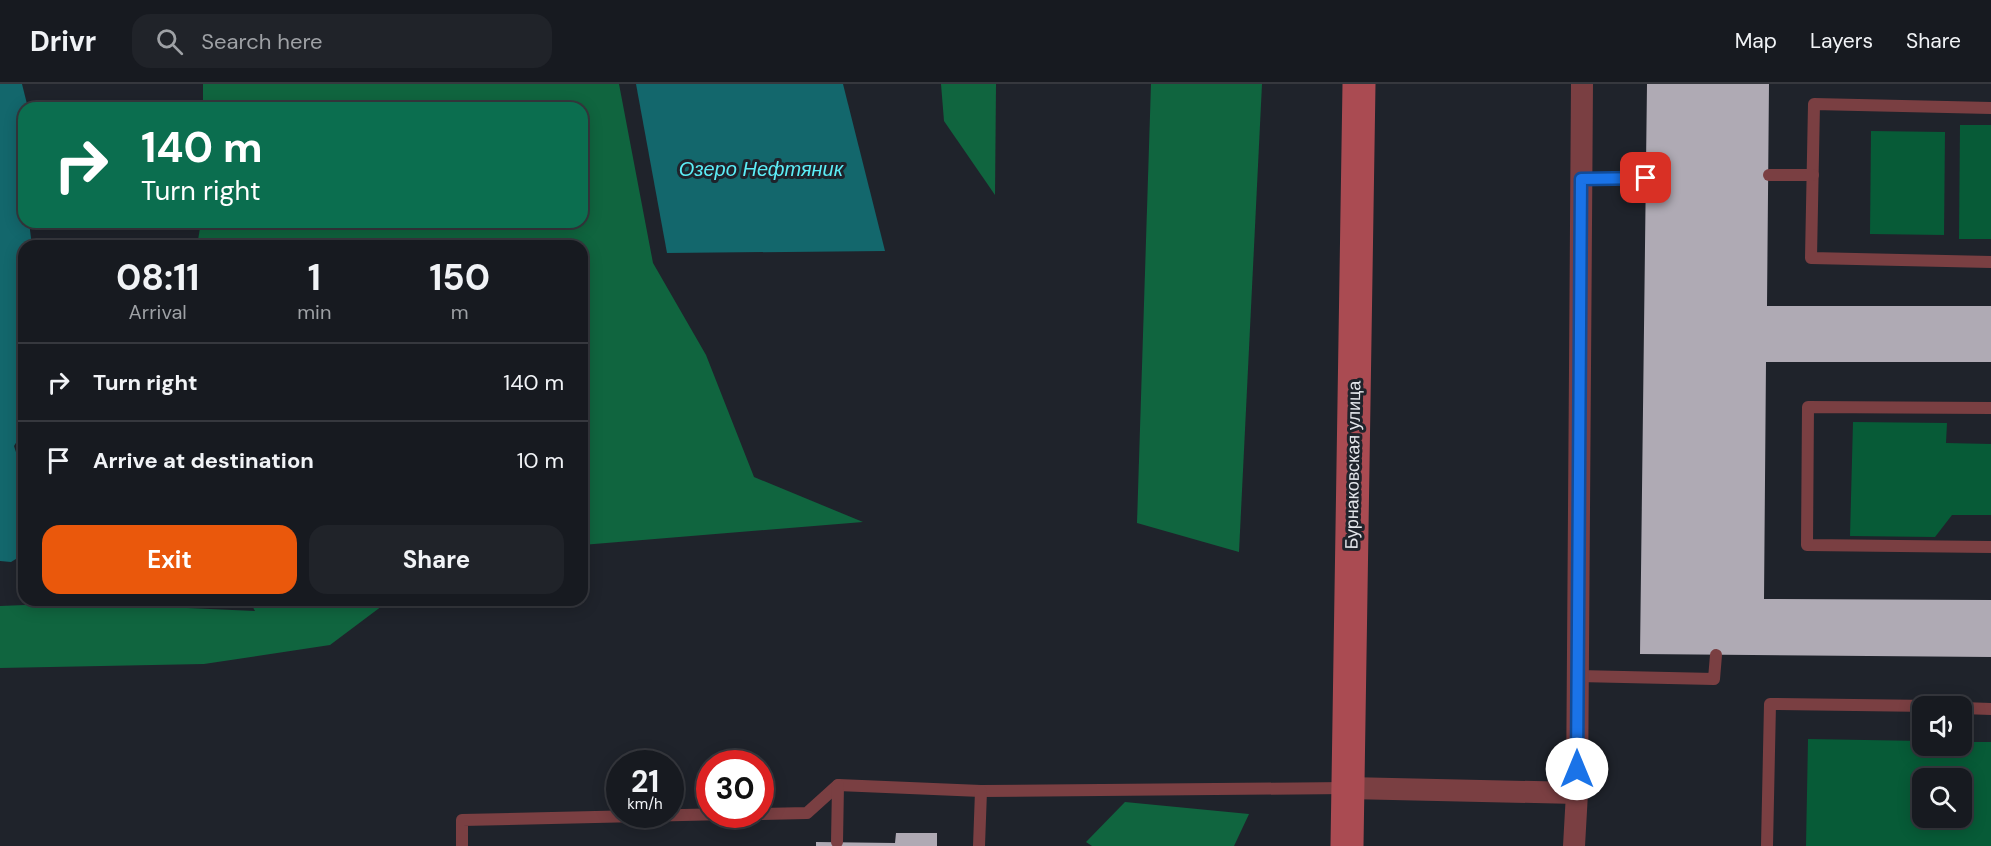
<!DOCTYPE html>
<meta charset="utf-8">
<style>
body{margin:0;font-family:"DM Sans",sans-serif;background:#202329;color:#f1f3f6;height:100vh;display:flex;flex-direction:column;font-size:22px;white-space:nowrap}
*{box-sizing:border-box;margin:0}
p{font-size:20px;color:#9ea1a5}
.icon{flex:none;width:33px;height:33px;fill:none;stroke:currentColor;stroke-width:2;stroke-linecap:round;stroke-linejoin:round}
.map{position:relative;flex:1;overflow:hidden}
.side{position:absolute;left:18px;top:156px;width:570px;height:366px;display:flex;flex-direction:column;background:#171a20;border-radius:18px;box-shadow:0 3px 15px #0003,0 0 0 2px #36383e}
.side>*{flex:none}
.top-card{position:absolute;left:18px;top:18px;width:570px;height:126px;border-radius:18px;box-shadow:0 3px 15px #0003,0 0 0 2px #36383e;background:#0b6e4f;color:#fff;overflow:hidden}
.controls{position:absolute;left:1912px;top:612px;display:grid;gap:12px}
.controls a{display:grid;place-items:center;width:60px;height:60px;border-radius:12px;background:#171a20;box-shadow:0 3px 15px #0003,0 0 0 2px #36383e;font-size:30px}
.speed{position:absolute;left:606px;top:666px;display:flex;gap:12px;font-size:30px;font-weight:700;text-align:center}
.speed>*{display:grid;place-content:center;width:78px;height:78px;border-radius:50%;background:#171a20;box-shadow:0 3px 15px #0003,0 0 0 2px #36383e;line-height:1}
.speed small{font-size:15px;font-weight:400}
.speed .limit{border:9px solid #d22;background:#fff;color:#111}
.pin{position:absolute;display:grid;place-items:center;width:51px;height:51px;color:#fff;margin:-26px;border-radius:12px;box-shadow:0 3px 9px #0006}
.me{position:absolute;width:66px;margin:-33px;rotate:0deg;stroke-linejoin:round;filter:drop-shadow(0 0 4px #0008)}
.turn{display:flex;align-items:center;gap:21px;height:126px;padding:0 24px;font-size:27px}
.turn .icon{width:78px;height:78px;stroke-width:2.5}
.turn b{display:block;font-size:42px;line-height:51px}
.eta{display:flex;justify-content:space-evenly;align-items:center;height:102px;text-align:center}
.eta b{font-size:36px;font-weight:700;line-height:42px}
.action{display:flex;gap:12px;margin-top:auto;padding:12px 24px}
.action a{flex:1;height:69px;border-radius:18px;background:#ea580c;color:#fff;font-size:24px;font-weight:700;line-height:69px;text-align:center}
.action a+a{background:#202329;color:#f1f3f6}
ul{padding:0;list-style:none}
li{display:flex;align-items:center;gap:18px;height:78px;padding:0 24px;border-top:2px solid #36383e}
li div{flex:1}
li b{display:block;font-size:22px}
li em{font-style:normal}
header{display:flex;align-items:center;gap:36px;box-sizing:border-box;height:84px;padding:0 30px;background:#171a20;border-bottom:2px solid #36383e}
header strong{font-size:28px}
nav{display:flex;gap:33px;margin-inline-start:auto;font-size:21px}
.search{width:420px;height:54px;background:#202329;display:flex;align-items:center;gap:15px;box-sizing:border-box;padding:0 21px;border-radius:18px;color:#9ea1a5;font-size:22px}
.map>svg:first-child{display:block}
.green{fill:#075b37;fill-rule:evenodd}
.forest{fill:#10653f}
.water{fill:#13676c}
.building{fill:#afaab4}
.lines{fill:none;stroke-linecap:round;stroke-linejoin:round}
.service{stroke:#7a3f42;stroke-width:12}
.minor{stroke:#7a3f42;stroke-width:22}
.secondary{stroke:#aa4b52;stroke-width:33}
.route-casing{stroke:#114b97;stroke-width:15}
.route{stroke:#1a73e8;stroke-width:10}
.labels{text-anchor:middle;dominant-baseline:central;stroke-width:6;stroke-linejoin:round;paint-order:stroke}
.street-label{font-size:18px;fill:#e4e6eb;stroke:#1f232b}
.water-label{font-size:20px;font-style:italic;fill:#5ceef7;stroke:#1f232b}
</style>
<header>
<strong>Drivr</strong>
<div class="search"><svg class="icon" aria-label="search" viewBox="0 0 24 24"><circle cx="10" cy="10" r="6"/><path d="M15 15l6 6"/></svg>Search here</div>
<nav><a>Map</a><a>Layers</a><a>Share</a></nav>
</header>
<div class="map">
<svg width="1991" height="762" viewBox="0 0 1991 762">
<rect width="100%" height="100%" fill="#1f232b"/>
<!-- green -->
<g class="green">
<path d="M1960 41H1991V155H1959Z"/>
<path d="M1871 47 1945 48 1944 151 1870 150Z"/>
<path d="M1853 338 1947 339 1946 359 1991 360V431H1952L1935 453 1850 452Z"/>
<path d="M1808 655 1923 657V662H1962V658H1991V762H1806ZM1962 694V734H1923V694Z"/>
</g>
<!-- forest -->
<g class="forest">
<path d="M203 0H619L653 179 706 271 754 393 863 438 582 461V162H197L201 138H582V24H203Z"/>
<path d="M941 0H996L995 111 944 37Z"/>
<path d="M1151 0H1262L1239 468 1137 439Z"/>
<path d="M249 516H390L330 561 204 580 0 584V522L75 519 255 527Z"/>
<path d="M1125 718 1249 730 1234 762H1092L1086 758Z"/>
</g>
<!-- water -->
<g class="water">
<path d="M0 0H22L27 20 18 43 24 104V138H29L32 162H24V346L14 362 24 393V470L11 478 0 477Z"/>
<path d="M636 0H843L885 167 667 169Z"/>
</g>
<!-- building -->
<g class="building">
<path d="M1647 0H1769L1767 222H1991V278H1766L1764 515 1991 516V573L1640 570Z"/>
<path d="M896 749H937V762H816V758L895 759Z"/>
</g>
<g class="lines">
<!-- service -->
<g class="service">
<path d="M1991 24 1814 20 1811 174 1991 178"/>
<path d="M1769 91H1813"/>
<path d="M1581 95 1646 94"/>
<path d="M1991 324 1808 323 1807 461 1991 463"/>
<path d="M1578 592 1714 595 1716 571"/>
<path d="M1962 624 1991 625"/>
<path d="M760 730 807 729 838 701 981 707 1347 704"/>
<path d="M837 758 838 701"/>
<path d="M462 762V736L727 730"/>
<path d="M979 762 981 707"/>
<path d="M1767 762 1770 620 1931 622"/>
</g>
<!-- minor -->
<g class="minor">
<path d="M1348 704 1577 709"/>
<path d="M1574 762 1577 709 1582 0"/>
</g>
<!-- secondary -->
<path class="secondary" d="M1347 762 1359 0"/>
</g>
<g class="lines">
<defs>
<path id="route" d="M1577 685 1581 95 1646 94"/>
</defs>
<!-- route casing -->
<use href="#route" class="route-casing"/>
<!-- route -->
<use href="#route" class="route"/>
</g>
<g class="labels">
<!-- street labels -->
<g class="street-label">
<text transform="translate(1353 381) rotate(-89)">Бурнаковская улица</text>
</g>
<!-- water labels -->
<g class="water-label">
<text x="761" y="85">Озеро Нефтяник</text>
</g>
</g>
</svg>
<div class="controls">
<a><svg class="icon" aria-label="sound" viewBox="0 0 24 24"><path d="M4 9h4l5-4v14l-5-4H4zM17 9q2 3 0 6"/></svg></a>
<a><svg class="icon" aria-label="search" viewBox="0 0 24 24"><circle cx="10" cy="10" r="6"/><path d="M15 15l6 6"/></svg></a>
</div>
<div class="speed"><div>21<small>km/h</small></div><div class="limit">30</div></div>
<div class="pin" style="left:1646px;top:94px;background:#d93025"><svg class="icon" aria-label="arrive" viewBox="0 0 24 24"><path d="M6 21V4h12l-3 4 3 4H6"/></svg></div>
<svg class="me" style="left:1577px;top:685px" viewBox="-20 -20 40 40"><circle r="19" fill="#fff"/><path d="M0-13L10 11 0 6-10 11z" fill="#1a73e8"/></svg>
<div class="top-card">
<div class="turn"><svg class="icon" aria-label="right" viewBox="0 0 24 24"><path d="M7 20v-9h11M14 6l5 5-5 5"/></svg><div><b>140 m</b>Turn right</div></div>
</div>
<section class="side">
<div class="eta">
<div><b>08:11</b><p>Arrival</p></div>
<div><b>1</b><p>min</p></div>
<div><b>150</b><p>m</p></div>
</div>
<ul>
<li><svg class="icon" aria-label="right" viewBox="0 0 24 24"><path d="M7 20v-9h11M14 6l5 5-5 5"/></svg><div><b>Turn right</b></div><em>140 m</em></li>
<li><svg class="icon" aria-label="arrive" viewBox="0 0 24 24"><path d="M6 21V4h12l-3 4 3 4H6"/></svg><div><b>Arrive at destination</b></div><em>10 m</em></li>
</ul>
<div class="action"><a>Exit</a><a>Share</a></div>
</section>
</div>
